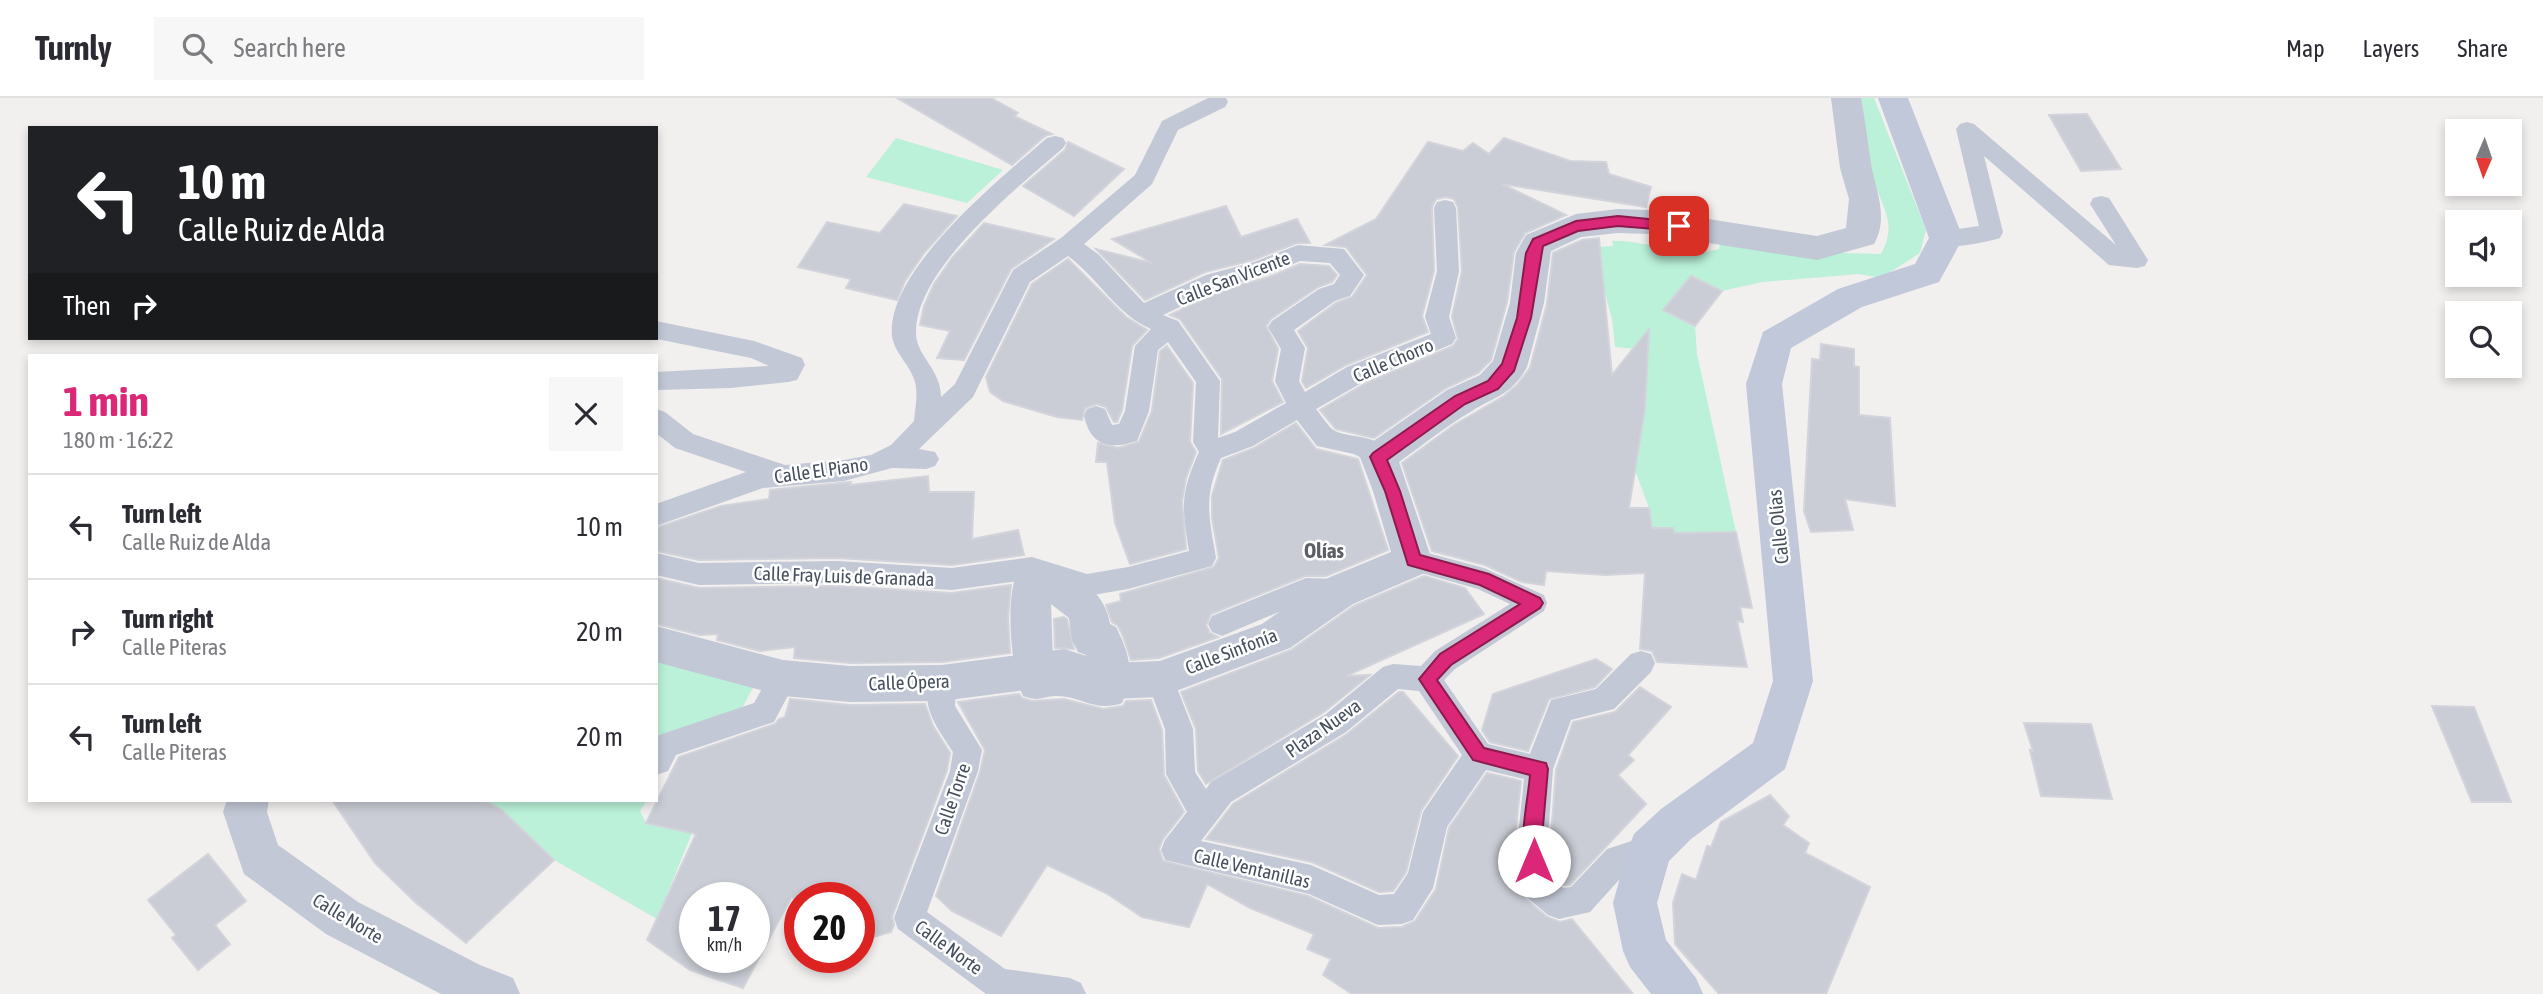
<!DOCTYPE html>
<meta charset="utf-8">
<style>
body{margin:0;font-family:"Asap Condensed",sans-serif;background:#f7f7f7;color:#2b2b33;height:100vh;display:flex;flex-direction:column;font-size:26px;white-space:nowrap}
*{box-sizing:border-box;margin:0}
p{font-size:23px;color:#7c7c81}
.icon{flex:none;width:38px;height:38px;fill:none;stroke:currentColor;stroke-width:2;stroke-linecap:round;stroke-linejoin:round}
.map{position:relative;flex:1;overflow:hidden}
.sheet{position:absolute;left:28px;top:256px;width:630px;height:448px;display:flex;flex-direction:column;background:#fff;border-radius:0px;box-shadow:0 4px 10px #0003}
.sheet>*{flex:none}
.banner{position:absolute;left:28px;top:28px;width:630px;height:214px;border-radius:0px;box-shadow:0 4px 10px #0003;background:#202124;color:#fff;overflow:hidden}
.needle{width:46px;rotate:182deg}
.fabs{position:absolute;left:2445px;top:21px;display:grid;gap:14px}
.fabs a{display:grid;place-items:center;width:77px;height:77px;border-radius:0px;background:#fff;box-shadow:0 4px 10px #0003;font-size:35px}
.speed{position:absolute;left:679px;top:784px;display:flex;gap:14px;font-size:35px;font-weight:700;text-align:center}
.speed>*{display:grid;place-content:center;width:91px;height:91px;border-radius:50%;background:#fff;box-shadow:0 4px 10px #0003;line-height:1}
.speed small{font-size:18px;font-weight:400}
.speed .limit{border:10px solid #d22;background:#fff;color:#111}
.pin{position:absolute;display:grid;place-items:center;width:60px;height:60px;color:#fff;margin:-30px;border-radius:14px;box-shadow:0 4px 10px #0006}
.me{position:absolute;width:77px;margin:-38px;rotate:0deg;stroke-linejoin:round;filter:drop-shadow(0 0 5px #0008)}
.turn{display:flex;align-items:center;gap:24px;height:147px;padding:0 35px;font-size:32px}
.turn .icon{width:91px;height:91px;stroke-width:2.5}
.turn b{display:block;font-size:49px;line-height:60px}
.then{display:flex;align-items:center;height:66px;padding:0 35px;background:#0003;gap:14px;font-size:26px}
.round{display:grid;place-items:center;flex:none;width:74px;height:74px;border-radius:0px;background:#f7f7f7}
.summary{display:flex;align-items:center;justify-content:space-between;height:119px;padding:0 35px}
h1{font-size:42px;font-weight:700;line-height:52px;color:#db2777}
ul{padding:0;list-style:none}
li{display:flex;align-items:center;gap:21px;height:105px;padding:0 35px;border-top:2px solid #e1e1e2}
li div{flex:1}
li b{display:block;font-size:26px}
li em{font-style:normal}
header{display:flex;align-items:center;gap:42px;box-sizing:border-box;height:98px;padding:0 35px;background:#fff;border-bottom:2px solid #e1e1e2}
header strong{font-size:33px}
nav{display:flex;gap:38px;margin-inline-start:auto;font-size:24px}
.search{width:490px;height:63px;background:#f7f7f7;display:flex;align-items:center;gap:18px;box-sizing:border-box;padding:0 24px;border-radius:0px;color:#7c7c81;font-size:26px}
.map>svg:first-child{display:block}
.green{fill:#bbf1d9}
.building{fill:#cacdd5;stroke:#d3d4db;stroke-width:2;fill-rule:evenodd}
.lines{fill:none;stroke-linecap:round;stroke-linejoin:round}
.service{fill:#c2c8d5;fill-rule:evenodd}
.pedestrian{fill:#c2c8d5;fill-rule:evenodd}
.minor{fill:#c2c8d5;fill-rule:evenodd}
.secondary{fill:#c0c8d9;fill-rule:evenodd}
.route{fill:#db2777;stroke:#8e194d;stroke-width:2}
.labels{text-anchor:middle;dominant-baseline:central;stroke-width:5;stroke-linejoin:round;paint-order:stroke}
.street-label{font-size:19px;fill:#464f5d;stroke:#fff}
.neighbourhood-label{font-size:21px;font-weight:bold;fill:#5b5e64;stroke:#fff}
</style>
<header>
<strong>Turnly</strong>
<div class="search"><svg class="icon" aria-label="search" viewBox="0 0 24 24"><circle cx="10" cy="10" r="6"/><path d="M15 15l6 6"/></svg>Search here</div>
<nav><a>Map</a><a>Layers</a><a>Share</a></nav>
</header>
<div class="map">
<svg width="2543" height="896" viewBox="0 0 2543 896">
<rect width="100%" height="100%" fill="#f2efef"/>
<!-- green -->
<g class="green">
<path d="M1860 0H1874L1926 132 1920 155 1881 180 1859 176 1762 184 1722 193 1691 178 1664 212 1695 228 1697 256 1736 434 1680 462 1673 431 1652 430 1649 410 1635 372 1642 331 1618 327 1647 252 1615 249 1612 221 1604 192 1600 149 1613 148 1612 143C1637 141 1665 157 1686 139L1709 142 1708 145 1683 150 1693 157 1719 151 1720 145 1778 153 1881 156C1898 125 1882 111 1874 82 1866 56 1864 27 1860 0Z"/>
<path d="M896 40 1003 72 967 105 866 79Z"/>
<path d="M656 553 758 581 742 610 656 638Z"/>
<path d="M484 702H647L640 713 646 725 692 735 657 821 554 762 502 713Z"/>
</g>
<!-- building -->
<g class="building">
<path d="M897 0H991L1018 15 1014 18 1052 36 1045 38 1012 67Z"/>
<path d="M2087 16 2121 71 2081 73 2049 17Z"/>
<path d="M1504 40 1570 63 1606 64 1609 76 1651 89 1646 109 1502 86 1566 117 1525 135 1514 154 1507 204 1491 262 1478 275 1446 290 1374 340 1336 331 1320 312 1366 285 1453 248 1458 241 1452 219 1462 173 1458 109 1454 101 1446 99 1436 101 1432 109 1434 173 1422 218 1428 234 1346 267 1306 290 1302 283 1308 250 1298 233 1336 205 1352 199 1367 177 1346 149 1325 147 1376 121 1428 44 1463 53 1473 45 1489 56Z"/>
<path d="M1068 44 1124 71 1074 118 1023 88 1065 52Z"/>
<path d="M904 106 957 118 924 155 905 183 897 202 846 190 851 181 798 169 827 124 880 135Z"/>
<path d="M1226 108 1241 139 1297 121 1310 145H1297L1253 162 1205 174 1145 202 1096 151 1152 165 1112 141Z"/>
<path d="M984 125 1054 141 1011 171 964 262 937 260 950 233 920 227 924 208 934 186 952 160Z"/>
<path d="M1599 140 1612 277 1649 231 1645 310 1629 410H1649L1652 430H1673L1674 435 1736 434 1752 510 1740 509 1743 524 1737 523 1747 569 1657 564 1652 553 1640 551 1645 475 1605 477 1546 473 1544 487 1522 484 1485 467 1432 453 1402 365 1454 327 1504 298 1517 287 1530 270 1547 206 1553 155 1582 142Z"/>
<path d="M1068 161 1126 219 1147 232 1132 248 1122 312 1117 324H1114L1106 309 1097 306 1085 310 1082 322 1057 319 1003 303 990 294 986 279 1032 186Z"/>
<path d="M1300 166 1329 168 1337 177 1332 184 1318 189 1271 221 1266 228 1278 251 1272 283 1283 304 1221 336 1222 281 1180 221 1170 217 1221 192 1269 179Z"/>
<path d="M1691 178 1722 193 1695 228 1663 212Z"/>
<path d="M1821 246 1854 251V268L1859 269V317L1890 320 1895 408 1845 401 1853 432 1811 434 1804 413 1812 261 1820 262Z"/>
<path d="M1167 248 1193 285 1190 344 1196 354 1186 380 1182 403 1186 451 1130 466 1115 425 1107 364H1096L1098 345 1118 350 1139 344 1152 313 1160 253Z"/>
<path d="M1296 325 1316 351 1358 361 1388 452 1326 478H1305L1211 516 1206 527 1210 535 1218 539 1159 560 1131 562 1123 538 1118 528 1112 524 1106 507 1121 503 1120 496 1214 469 1219 460 1212 420V398L1223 362 1254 350Z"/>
<path d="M928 378 929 394H974L972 441 1018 432 1024 457 952 467 837 460 699 462 656 453V430L721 408 769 401 770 392 851 384 850 387Z"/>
<path d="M1424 478 1465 490 1484 516 1346 578 1370 577 1324 614 1206 686 1198 673 1196 631 1181 594 1291 552 1354 508Z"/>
<path d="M656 480 699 490 837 488 952 495 1011 487 1008 519 1010 555 942 564 850 565 794 560 795 549 760 553 717 542 718 536 700 537 656 526Z"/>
<path d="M1063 519 1067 521 1074 551 1055 550 1054 521Z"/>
<path d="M1596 561 1612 571 1595 589 1549 601 1528 653 1490 644 1482 632 1493 596Z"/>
<path d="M1640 589 1671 609 1628 657 1634 662 1618 677 1646 706 1570 787H1564L1553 779 1551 739 1556 672 1573 624 1615 614Z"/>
<path d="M1399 594H1403L1458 658 1421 713 1406 774 1393 793 1379 794 1312 764 1206 741 1233 706 1347 636Z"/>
<path d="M1019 596 1022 600 1032 603 1064 601 1103 611 1123 608 1126 603 1151 602 1162 632 1164 677 1184 714 1163 741 1159 751 1163 763 1308 798 1378 830 1402 829 1415 823 1436 791 1449 730 1487 675 1521 683 1515 739 1517 787 1522 798 1547 819 1560 824 1572 821 1633 896H1352L1323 877 1331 861 1307 851 1314 836 1250 810 1207 786 1189 829 1142 819 1106 795 1047 767 1001 838 952 813 936 798 980 674 985 652 958 604Z"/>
<path d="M790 601 850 607 925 606 933 628 950 655 947 672 892 819 894 827 891 834 859 843V800H791L743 890 690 872 647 842 696 736 646 725 679 659 775 626 779 621 785 619ZM695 800H754V859H695Z"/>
<path d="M2432 608 2474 609 2511 704H2472Z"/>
<path d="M2024 625 2091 626 2112 701 2041 698 2030 652 2033 653Z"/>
<path d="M1770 697 1789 718 1783 727 1809 745 1805 755 1870 789 1826 896H1719L1675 846 1673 805 1682 776 1696 782 1707 748 1711 749 1721 724Z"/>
<path d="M332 702H484L502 712 554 762 466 845 415 804 375 765Z"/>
<path d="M208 756 246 803 215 827 230 846 198 872 172 840 176 837 148 802Z"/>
</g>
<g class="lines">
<!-- service -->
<g class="service">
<path d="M1208 0H1226L1228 4 1225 9 1178 32 1152 86 1084 146 1098 156 1144 205 1206 177 1254 164 1298 147 1344 151 1364 177 1350 198 1335 203 1294 232 1305 250 1299 283 1305 294 1347 269 1431 236 1425 219 1437 173 1434 110 1437 104 1445 102 1453 104 1456 110 1459 173 1449 219 1456 240 1452 246 1365 283 1316 311C1321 317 1328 329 1335 333 1355 342 1378 334 1391 359L1387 366 1378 369 1354 356 1317 348 1297 322 1253 348 1221 360C1203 400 1209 418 1216 460L1212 468 1128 491 1087 498 1032 481 952 492 837 485 699 487 656 477V455L699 465 837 463 952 470 1032 459 1087 476 1128 469 1189 453C1182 409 1180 396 1199 354L1193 344 1196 284 1168 244 1158 252 1149 313 1137 343C1109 352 1091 348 1084 318L1087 311 1096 308 1105 311 1112 327 1119 326 1125 313 1135 248 1151 231C1117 217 1098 180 1068 158L1030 184 973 299 919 351 935 354 939 361 935 368 926 371 892 370 844 383 763 390 656 428V406L746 374 675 350 656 335V311L665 314 693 336 785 367 844 362 871 357 891 347 914 323C915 310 919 294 914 281 909 266 894 254 892 238 886 172 1001 80 1047 40L1055 38 1063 40 1066 45 1063 50C1017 90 915 171 916 235 916 258 941 271 941 299L955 286 1013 172 1061 140 1135 77 1162 23ZM1300 163 1330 165 1340 177 1334 186 1319 191 1272 223 1268 229 1281 251 1275 283 1286 305 1235 334 1218 340 1220 283 1178 223 1163 217 1220 190 1268 177Z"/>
<path d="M1967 24 1974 26 2116 147 2090 106 2093 100 2101 98 2109 100 2148 162 2145 168 2137 170 2109 167 1984 58 2003 134 2000 140C1983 145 1955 151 1938 146L1935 140 1938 134 1979 128 1956 31 1960 26Z"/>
<path d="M656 223 754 243 802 260 805 267 797 282 788 284 731 290 656 292V274L769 268 751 260 652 240H656Z"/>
<path d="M1413 451 1484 470 1544 497 1547 505 1544 513 1455 571 1444 582 1488 646 1530 656 1551 602 1596 591 1631 556 1641 553 1651 556 1655 565 1651 574 1614 611 1571 622 1553 671 1548 739 1550 780 1563 790 1571 789 1607 751 1650 737 1661 741 1665 751 1661 761 1628 772 1590 814 1559 821 1548 817 1524 797 1520 787 1518 739 1524 681 1486 672 1447 729 1433 790 1413 822 1402 826 1378 827 1309 796 1165 762 1161 752 1165 742 1187 714 1166 676 1165 631 1146 581 1150 572 1160 569 1170 572 1193 631 1195 674 1206 691 1211 684 1326 616 1383 569 1393 566 1421 568 1435 553 1510 506 1478 491 1404 470 1400 462 1404 454ZM1398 591 1419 593 1462 657 1423 714 1408 775 1394 796 1379 797 1311 767 1201 743 1231 704 1346 634Z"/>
<path d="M1306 480 1342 481 1351 484 1355 492 1351 500 1342 503 1307 502 1222 538 1212 534 1208 526 1212 518Z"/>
<path d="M783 568 793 571 797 580 774 624 676 657 668 673 656 677V638L754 605 773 571Z"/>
<path d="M942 573 952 576 956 585 955 608 982 652 978 673 927 814 1005 871 1070 880 1081 885 1086 896H986L898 831 894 820 950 673 953 654C937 629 918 607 932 576Z"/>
</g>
<!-- pedestrian -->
<path class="pedestrian" d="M1053 467C1080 477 1106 497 1110 526L1116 529C1130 557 1135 576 1122 605 1095 615 1080 597 1055 598 1040 599 1039 604 1023 598 1011 573 1005 501 1017 476ZM1051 506 1069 520 1072 542 1078 554 1086 557 1089 569 1053 563Z"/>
<!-- minor -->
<g class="minor">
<path d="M1831 0H1861C1865 22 1868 44 1871 66 1876 93 1889 120 1874 146L1817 162 1651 136 1618 135 1581 139 1551 153 1544 205 1527 269C1512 297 1496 298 1472 313 1446 328 1423 347 1399 364L1432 462 1427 474 1353 506 1290 550 1160 599 1109 601 1064 587 942 603 850 604 783 598 656 564V528L783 562 850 568 942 567 1064 551 1109 565 1160 563 1262 526 1328 480 1391 454 1373 393 1360 359 1365 349 1447 292 1480 277 1493 263 1510 205 1516 155 1526 137 1576 116 1618 111 1651 112 1817 138 1846 130 1849 101 1840 70Z"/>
<path d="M227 702H269L267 714 278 747 358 804 480 867 513 880 520 896H441L326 836 244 776 223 714Z"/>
</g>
<!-- secondary -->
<path class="secondary" d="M1878 0H1908L1963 140 1939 184 1862 209 1791 250 1782 286 1813 583 1785 671 1691 741 1669 763 1657 805 1666 842 1696 880 1703 896H1651L1630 869 1623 853 1613 805 1628 751 1634 736 1661 711 1753 645 1773 583 1746 286 1763 234 1838 191 1915 166 1929 140Z"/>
</g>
<!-- route -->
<path class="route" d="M1618 118 1679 124 1686 128 1679 133 1618 128 1578 133 1543 148 1531 220 1514 273 1498 291 1465 306 1387 362 1400 393 1420 457 1489 476 1540 500 1543 505 1540 510 1451 567 1437 582 1484 650 1546 665 1548 671 1542 740 1544 763 1541 770 1534 772 1528 770C1517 744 1528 704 1530 677L1473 662 1419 581 1440 556 1520 506 1480 487 1408 467 1385 393 1370 359 1373 355 1455 298 1488 283 1502 266 1517 220 1526 155 1533 141 1576 123Z"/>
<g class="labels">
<!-- street labels -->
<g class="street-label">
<text transform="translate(1233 180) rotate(-21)">Calle San Vicente</text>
<text transform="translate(1393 262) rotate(-23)">Calle Chorro</text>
<text transform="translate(821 372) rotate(-8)">Calle El Piano</text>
<text transform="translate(1778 429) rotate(-96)">Calle Olías</text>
<text transform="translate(844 478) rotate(2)">Calle Fray Luis de Granada</text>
<text transform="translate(1231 553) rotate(-21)">Calle Sinfonía</text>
<text transform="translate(909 584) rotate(-2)">Calle Ópera</text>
<text transform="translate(1323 630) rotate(-35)">Plaza Nueva</text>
<text transform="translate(952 701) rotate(-71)">Calle Torre</text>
<text transform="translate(1252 770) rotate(13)">Calle Ventanillas</text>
<text transform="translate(348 820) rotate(31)">Calle Norte</text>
<text transform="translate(949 849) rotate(36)">Calle Norte</text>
</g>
<!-- neighbourhood labels -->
<g class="neighbourhood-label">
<text x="1324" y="452">Olías</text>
</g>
</g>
</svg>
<div class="fabs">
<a><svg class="needle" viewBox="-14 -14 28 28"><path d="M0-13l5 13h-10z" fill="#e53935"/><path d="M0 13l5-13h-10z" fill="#7c7c81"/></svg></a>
<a><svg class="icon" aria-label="sound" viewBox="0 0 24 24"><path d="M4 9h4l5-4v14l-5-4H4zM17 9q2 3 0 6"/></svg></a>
<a><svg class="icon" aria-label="search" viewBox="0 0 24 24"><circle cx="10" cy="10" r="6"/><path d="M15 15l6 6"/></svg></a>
</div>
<div class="speed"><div>17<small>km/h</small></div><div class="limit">20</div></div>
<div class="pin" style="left:1679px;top:128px;background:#d93025"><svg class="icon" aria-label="arrive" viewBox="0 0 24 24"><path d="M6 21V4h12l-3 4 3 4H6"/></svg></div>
<svg class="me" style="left:1534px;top:763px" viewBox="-20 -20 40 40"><circle r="19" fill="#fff"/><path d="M0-13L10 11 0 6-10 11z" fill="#db2777"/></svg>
<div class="banner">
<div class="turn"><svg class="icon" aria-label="left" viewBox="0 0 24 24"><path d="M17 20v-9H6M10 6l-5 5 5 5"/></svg><div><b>10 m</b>Calle Ruiz de Alda</div></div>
<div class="then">Then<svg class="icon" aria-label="right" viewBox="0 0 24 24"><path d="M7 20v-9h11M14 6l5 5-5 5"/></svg></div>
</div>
<section class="sheet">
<div class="summary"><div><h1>1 min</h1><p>180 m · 16:22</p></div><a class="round"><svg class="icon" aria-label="close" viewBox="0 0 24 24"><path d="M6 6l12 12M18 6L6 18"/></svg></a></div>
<ul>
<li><svg class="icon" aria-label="left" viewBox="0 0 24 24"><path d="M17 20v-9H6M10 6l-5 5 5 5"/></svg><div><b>Turn left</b><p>Calle Ruiz de Alda</p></div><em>10 m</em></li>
<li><svg class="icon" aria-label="right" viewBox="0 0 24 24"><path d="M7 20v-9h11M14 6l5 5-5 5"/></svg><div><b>Turn right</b><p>Calle Piteras</p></div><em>20 m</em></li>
<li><svg class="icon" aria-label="left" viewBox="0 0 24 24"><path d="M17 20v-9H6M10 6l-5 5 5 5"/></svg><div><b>Turn left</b><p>Calle Piteras</p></div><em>20 m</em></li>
</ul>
</section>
</div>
